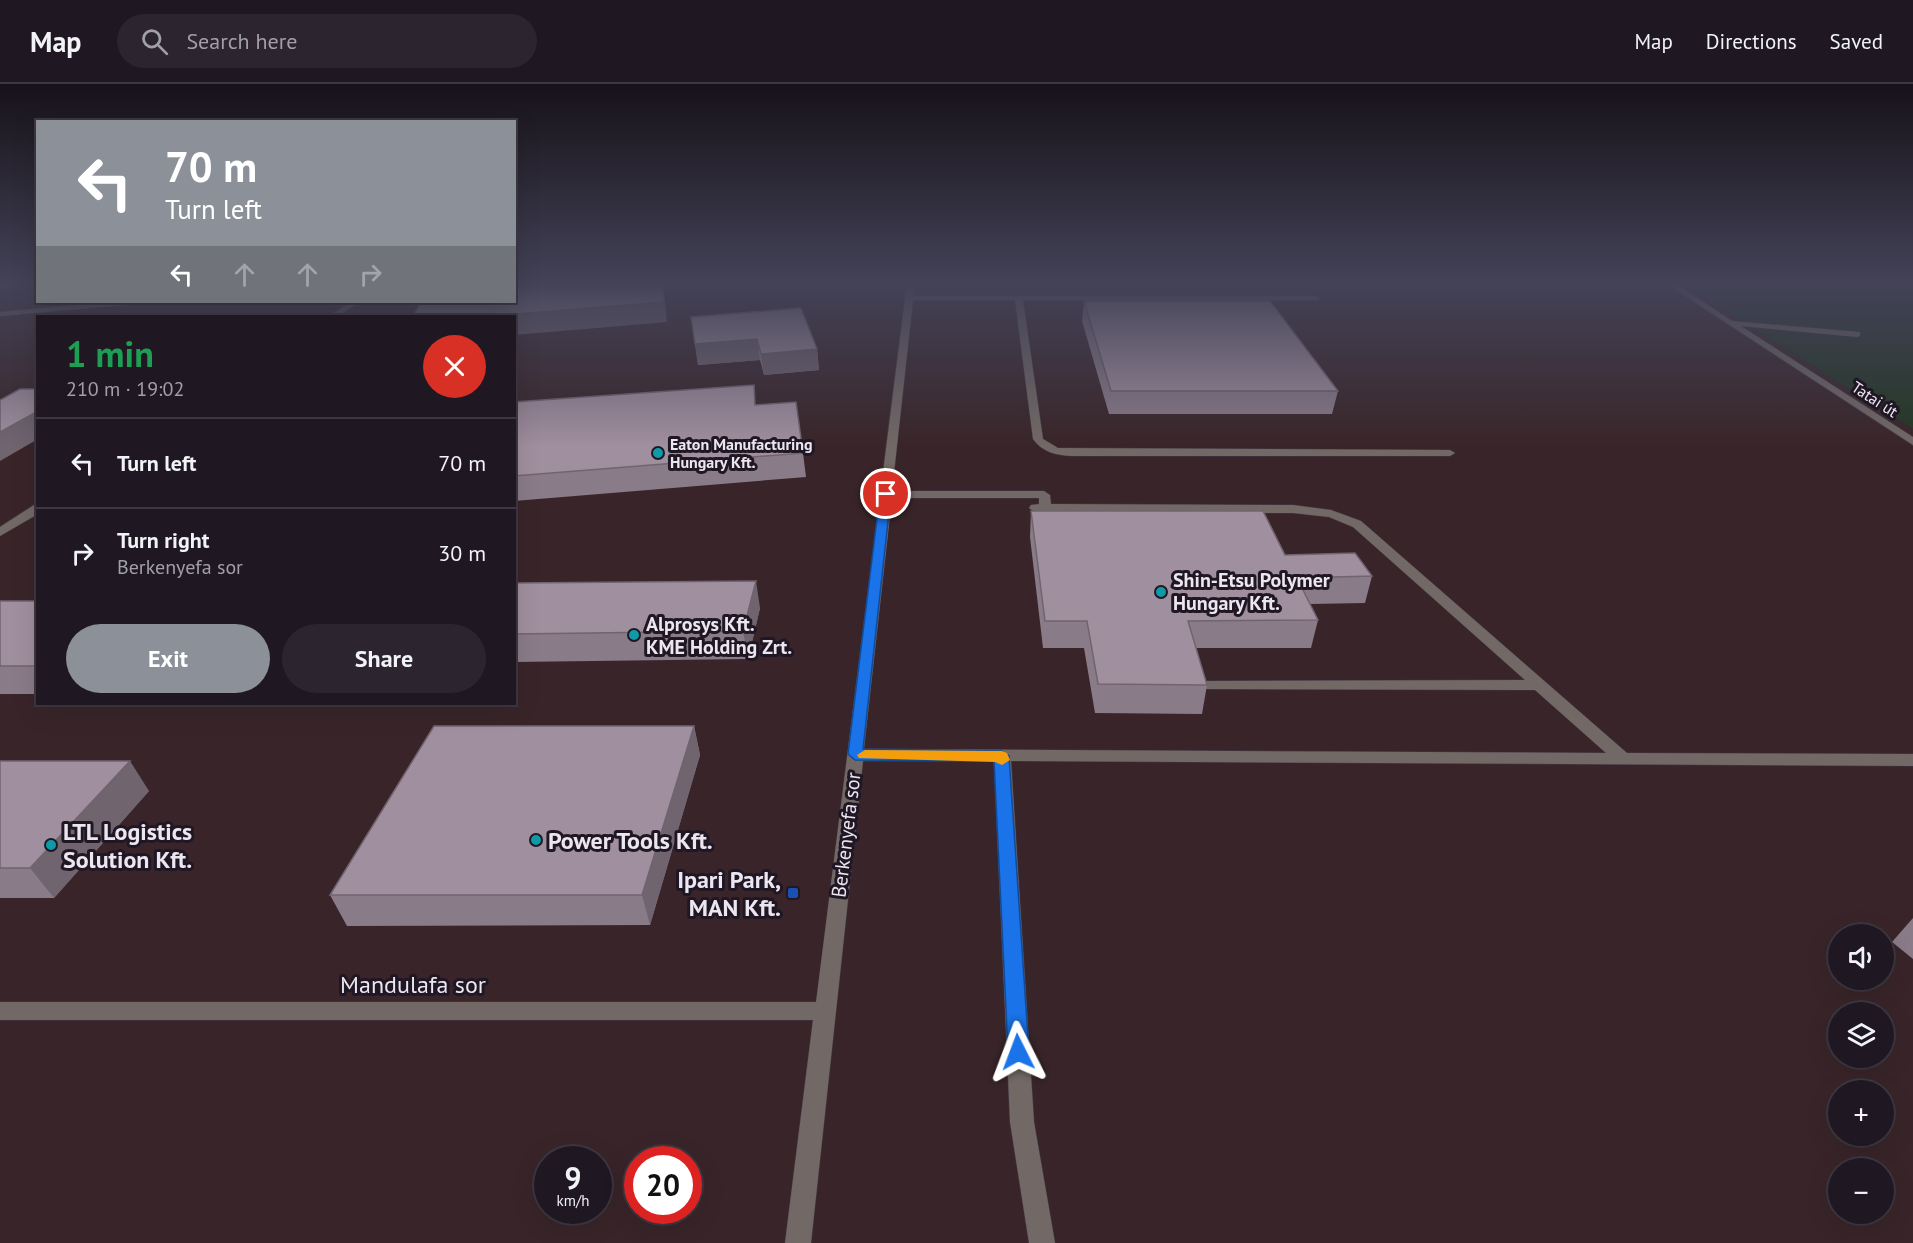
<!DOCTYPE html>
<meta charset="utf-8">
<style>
body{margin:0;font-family:"PT Sans",sans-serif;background:#2c252f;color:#f1f3f6;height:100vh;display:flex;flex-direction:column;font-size:22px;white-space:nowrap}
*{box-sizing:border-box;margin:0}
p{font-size:20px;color:#a1a0a5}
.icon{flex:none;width:33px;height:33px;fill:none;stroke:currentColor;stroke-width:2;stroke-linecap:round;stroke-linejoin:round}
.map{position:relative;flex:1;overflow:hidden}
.panel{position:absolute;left:36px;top:231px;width:480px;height:390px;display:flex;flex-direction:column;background:#1f1822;border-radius:0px;box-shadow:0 6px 24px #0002,0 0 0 2px #3c3740}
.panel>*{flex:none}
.hud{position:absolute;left:36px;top:36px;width:480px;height:183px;border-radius:0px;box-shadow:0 6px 24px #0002,0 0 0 2px #3c3740;background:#8c9099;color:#fff;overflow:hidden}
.controls{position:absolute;left:1828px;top:840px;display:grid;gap:12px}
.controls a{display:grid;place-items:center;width:66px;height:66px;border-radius:50%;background:#1f1822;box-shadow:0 6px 24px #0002,0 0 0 2px #3c3740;font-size:30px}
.speed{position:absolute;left:534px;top:1062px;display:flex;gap:12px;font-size:30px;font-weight:700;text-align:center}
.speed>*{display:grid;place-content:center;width:78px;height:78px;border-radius:50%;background:#1f1822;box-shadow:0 6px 24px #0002,0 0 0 2px #3c3740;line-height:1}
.speed small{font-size:15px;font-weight:400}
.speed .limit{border:9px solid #d22;background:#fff;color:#111}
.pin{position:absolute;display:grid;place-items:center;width:51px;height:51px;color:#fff;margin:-26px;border:3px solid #fff;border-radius:50%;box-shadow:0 2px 6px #0007}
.me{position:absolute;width:66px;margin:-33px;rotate:357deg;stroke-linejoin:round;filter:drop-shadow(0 0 4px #0008)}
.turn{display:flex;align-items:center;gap:21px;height:126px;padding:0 30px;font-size:27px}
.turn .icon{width:78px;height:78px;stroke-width:2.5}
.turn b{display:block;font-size:42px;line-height:51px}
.lanes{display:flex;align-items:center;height:57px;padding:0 30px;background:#0003;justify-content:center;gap:30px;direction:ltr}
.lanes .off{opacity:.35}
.round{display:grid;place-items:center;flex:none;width:63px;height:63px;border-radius:32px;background:#2c252f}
.headline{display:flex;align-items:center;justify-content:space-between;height:102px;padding:0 30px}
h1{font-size:36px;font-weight:800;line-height:45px;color:#1e9e55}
.primary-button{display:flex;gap:12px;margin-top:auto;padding:12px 30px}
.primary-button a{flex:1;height:69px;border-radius:36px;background:#8c9099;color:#fff;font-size:24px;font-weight:800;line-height:69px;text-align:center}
.primary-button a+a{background:#2c252f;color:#f1f3f6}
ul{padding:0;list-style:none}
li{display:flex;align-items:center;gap:18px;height:90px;padding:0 30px;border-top:2px solid #3c3740}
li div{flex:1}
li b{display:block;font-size:22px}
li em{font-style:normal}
header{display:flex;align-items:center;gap:36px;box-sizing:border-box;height:84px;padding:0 30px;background:#1f1822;border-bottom:2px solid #3c3740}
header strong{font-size:28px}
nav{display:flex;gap:33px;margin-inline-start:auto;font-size:21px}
.search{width:420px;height:54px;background:#2c252f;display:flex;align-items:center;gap:15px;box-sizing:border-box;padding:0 21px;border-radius:33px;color:#a1a0a5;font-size:22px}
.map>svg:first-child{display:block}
.industrial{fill:#392529;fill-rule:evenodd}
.green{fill:#233723}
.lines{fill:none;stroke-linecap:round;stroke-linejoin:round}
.minor-casing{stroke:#443c49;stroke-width:1}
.minor{fill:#726865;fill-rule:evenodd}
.wall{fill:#8a7b88}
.shaded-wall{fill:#70646f}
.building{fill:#a08f9e;stroke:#70646f;stroke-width:1.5}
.route{fill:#1a73e8;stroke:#114b97;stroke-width:1.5}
.slow{fill:#f59e0b}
.culture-dot{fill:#0f9aa8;stroke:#201725;stroke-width:2}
.transit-dot{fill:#1a4fb4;stroke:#201725;stroke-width:2}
.labels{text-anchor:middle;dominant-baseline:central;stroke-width:6;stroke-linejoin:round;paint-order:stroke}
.far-street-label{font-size:16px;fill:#ece6f0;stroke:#201725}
.far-poi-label{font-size:16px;font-weight:bold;fill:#ece6f0;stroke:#201725;text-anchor:start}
.poi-label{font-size:20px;font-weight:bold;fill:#ece6f0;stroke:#201725;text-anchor:start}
.street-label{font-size:20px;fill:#ece6f0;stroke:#201725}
.near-poi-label{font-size:24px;font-weight:bold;fill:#ece6f0;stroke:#201725;text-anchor:start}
.near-street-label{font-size:24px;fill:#ece6f0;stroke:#201725}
</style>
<header>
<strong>Map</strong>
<div class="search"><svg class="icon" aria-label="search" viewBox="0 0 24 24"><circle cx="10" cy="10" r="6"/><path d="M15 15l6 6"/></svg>Search here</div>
<nav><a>Map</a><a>Directions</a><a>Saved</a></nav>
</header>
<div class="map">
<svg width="1913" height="1159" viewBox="0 0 1913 1159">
<rect width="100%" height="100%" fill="#29202e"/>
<!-- industrial -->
<path class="industrial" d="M0 199H37L38 218H514L515 199H1682L1913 345V1159H0ZM38 232H514V620H38ZM1839 850H1884V896H1839ZM1839 928H1884V974H1839ZM1839 1006H1884V1052H1839ZM548 1076H598V1126H548ZM638 1076H688V1126H638ZM1839 1084H1884V1130H1839Z"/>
<!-- green -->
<path class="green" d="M1682 199H1913V345Z"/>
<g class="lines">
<defs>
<g id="minor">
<path d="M3 199H14L0 206V201Z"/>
<path d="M907 199H915L913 212H1316L1320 214 1316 216H1023L1043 355 1058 364 1450 366 1455 369 1450 372H1078C1060 372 1044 370 1033 355L1015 216H913L892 407H1044L1050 411 1051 420 1293 421 1331 426 1361 437 1627 669 1913 670V682L1011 677 1034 1038 1055 1159H1029L1010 1038 994 677H863L811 1159H785L813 936H0V918H816ZM892 414H1039V420L1031 421 1029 424 1035 428 1293 429 1329 433 1353 443 1525 596 1207 597 1202 599 1199 602 1202 605 1535 606 1606 669 864 665Z"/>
<path d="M1665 199H1675L1732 237 1860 248V252L1857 253 1741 242 1913 353V361Z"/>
<path d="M113 218H139L135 220 0 232V228Z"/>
<path d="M351 218H360L338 232H329Z"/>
<path d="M34 421H38V430L0 452V443Z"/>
</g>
</defs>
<!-- minor casing -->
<use href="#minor" class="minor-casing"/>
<!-- minor -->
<use href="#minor" class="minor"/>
</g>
<!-- wall -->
<g class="wall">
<path d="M1084 217 1338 307 1332 330H1109L1082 237Z"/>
<path d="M691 233 817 265 819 286 764 291 760 276 698 281Z"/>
<path d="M514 318 756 321 803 369 806 393 514 417Z"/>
<path d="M1031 427 1285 471 1372 492 1365 519 1310 520 1318 536 1311 564H1196L1207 601 1202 630 1095 629 1084 564H1043L1030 453Z"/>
<path d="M514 499 760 524 748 575 514 578Z"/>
<rect x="0" y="517" width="38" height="93"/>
<path d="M694 642 700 671 650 841 347 842 330 811Z"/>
<path d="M0 677 149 707 54 814H0Z"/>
<path d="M1913 834V875L1892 858Z"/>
</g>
<!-- shaded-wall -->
<g class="shaded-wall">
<path d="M662 199H663L667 238 514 251V232H489Z"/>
<path d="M757 255 760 276 698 281 695 260Z"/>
<path d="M817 265 819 286 764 291 761 270Z"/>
<path d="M38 327V355L0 377V348Z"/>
<path d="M756 497 760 524 748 575 743 547Z"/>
<path d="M694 642 700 671 650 841 642 811Z"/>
<path d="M130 677 149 707 54 814 30 784Z"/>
</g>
<!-- building -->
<g class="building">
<path d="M514 199H662L664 218 489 232H413L421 218H514Z"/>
<path d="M1084 217H1270L1338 307H1111Z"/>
<path d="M801 224 817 265 761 270 757 255 695 260 691 233Z"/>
<path d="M754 301 755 321 796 318 803 369 514 392V318Z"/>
<path d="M20 305H38V327L0 348V316Z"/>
<path d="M1031 427H1263L1285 471 1355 469 1372 492 1297 494 1318 536 1188 537 1207 601 1098 600 1087 537H1045Z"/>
<path d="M756 497 743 547 514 550V499Z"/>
<rect x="0" y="517" width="38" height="65"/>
<path d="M434 642H694L642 811H330Z"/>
<path d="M0 677H130L30 784H0Z"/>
</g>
<!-- sky -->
<linearGradient id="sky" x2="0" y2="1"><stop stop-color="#171219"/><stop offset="0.55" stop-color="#434257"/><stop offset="1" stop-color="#434257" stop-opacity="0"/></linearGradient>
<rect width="1913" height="362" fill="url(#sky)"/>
<!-- route -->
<path class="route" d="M886 407 891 410 863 665 1002 667 1009 672 1029 968 1026 974 1018 977 1011 974 1008 968 994 677 855 676 848 670 880 410Z"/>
<!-- slow -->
<path class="slow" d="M865 666 1002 667 1007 669 1010 676 1002 681 995 678 859 674 857 671Z"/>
<!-- markers -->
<g class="culture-dot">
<circle cx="658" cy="369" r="6"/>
<circle cx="1161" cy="508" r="6"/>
<circle cx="634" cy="551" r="6"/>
<circle cx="536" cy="756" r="6"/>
<circle cx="51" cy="761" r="6"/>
</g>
<rect class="transit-dot" x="787" y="803" width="12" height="12" rx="3"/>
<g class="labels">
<!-- far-street labels -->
<g class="far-street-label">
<text transform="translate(1875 315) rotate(33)">Tatai út</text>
</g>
<!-- far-poi labels -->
<g class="far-poi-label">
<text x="670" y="360">Eaton Manufacturing<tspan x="670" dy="18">Hungary Kft.</tspan></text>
</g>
<!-- poi labels -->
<g class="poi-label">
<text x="1173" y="496">Shin-Etsu Polymer<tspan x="1173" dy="23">Hungary Kft.</tspan></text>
<text x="646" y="540">Alprosys Kft.<tspan x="646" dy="23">KME Holding Zrt.</tspan></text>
</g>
<!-- street labels -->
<g class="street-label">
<text transform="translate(846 751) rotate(-83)">Berkenyefa sor</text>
</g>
<!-- near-poi labels -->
<g class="near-poi-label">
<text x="63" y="747">LTL Logistics<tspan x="63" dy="28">Solution Kft.</tspan></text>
<text x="548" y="756">Power Tools Kft.</text>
<text x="781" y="795" text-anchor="end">Ipari Park,<tspan x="781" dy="28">MAN Kft.</tspan></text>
</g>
<!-- near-street labels -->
<g class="near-street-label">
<text x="413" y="900">Mandulafa sor</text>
</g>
</g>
</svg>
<div class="controls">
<a><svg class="icon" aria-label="sound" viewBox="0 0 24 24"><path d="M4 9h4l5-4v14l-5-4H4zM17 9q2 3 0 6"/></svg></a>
<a><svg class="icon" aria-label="layers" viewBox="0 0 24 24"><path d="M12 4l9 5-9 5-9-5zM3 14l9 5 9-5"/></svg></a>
<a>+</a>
<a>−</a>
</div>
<div class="speed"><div>9<small>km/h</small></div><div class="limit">20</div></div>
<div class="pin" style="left:886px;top:410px;background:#d93025"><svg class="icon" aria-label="arrive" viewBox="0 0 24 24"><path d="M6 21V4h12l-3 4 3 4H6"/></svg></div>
<svg class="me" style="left:1018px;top:968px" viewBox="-20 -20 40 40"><path d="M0-17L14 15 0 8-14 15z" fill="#1a73e8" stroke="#fff" stroke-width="4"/></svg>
<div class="hud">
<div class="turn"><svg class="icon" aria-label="left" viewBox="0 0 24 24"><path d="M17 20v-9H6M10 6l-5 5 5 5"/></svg><div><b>70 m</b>Turn left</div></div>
<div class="lanes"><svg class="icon" aria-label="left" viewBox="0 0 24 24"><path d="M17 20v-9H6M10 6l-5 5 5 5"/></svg><svg class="icon off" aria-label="ahead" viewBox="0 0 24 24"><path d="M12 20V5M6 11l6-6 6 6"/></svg><svg class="icon off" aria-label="ahead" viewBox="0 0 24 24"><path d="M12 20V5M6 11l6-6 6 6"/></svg><svg class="icon off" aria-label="right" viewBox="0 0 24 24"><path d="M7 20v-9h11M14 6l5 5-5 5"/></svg></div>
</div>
<section class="panel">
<div class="headline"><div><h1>1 min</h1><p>210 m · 19:02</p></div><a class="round" style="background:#d93025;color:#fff"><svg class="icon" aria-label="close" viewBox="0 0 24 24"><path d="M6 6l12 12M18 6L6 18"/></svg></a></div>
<ul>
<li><svg class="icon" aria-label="left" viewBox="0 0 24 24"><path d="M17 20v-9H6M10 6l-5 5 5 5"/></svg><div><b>Turn left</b></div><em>70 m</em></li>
<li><svg class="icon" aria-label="right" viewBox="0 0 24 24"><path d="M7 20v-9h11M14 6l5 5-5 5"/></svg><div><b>Turn right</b><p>Berkenyefa sor</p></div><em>30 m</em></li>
</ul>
<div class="primary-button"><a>Exit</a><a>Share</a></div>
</section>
</div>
